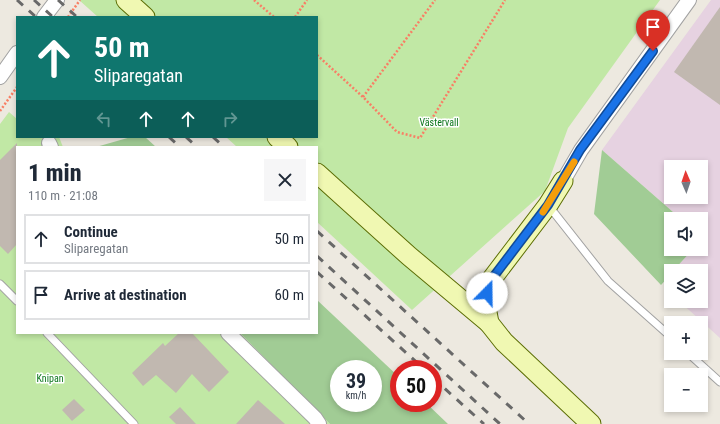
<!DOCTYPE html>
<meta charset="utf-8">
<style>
body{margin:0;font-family:"Roboto Condensed",sans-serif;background:#f6f6f7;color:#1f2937;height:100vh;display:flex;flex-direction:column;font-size:15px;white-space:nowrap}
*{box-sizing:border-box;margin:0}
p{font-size:13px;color:#747a83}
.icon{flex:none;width:22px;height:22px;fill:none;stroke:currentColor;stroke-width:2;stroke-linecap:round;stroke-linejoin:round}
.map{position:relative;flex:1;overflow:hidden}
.side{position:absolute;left:16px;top:146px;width:302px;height:188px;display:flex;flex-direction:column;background:#fff;border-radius:0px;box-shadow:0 2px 6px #0003}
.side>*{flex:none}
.guide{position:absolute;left:16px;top:16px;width:302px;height:122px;border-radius:0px;box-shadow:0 2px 6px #0003;background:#0f766e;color:#fff;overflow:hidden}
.needle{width:26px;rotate:358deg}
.controls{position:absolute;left:664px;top:160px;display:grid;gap:8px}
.controls a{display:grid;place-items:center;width:44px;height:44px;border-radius:0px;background:#fff;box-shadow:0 2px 6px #0003;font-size:20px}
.speed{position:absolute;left:330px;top:360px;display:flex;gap:8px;font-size:20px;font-weight:700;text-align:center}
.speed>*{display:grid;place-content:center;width:52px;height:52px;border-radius:50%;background:#fff;box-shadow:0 2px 6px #0003;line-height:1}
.speed small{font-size:10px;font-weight:400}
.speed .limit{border:6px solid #d22;background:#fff;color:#111}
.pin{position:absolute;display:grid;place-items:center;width:34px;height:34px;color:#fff;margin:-41px -17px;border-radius:50% 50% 50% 0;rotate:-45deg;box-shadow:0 0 4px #0007}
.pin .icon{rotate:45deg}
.me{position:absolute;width:44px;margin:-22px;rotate:22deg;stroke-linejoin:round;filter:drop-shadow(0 0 3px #0008)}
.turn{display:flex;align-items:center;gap:14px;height:84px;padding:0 12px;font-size:18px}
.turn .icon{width:52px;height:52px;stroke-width:2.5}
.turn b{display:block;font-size:28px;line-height:34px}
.lanes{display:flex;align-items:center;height:38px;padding:0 12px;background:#0003;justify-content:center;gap:20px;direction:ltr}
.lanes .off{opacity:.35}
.round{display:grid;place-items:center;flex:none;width:42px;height:42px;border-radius:0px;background:#f6f6f7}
.headline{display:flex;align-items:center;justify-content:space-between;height:68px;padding:0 12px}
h1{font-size:24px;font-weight:800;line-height:30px}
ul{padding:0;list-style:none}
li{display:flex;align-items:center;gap:12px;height:50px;margin:0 8px 6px;padding:0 4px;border:2px solid #e0e1e3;border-radius:0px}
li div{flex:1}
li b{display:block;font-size:15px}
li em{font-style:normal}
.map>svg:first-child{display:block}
.industrial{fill:#e6d2e1;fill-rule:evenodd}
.grass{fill:#c1e8a5}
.forest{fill:#a1cc95;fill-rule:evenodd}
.building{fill:#c1b8b0}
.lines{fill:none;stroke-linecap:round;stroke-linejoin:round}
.service-casing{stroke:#a2a2a2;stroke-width:9}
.minor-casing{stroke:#a2a2a2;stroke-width:16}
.secondary-casing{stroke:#5c6e05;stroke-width:21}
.path{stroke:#f87f65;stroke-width:2.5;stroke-dasharray:2 2;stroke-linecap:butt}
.service{stroke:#fff;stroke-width:7}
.minor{stroke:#fff;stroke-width:14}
.secondary{stroke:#f0f8b2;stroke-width:19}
.rail{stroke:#696969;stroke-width:3;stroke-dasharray:8 8;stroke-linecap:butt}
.route-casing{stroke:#114b97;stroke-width:10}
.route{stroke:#1a73e8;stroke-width:7}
.slow{stroke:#f59e0b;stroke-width:7}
.labels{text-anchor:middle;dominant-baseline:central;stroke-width:3;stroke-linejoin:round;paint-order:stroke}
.park-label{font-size:10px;fill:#0c761c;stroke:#fff}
</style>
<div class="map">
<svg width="720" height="424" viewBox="0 0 720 424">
<rect width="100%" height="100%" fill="#ede9e0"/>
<!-- industrial -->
<path class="industrial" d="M711 0H720V338L679 301H701V271H673L693 249H701L702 238 701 219H681L602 150ZM671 167H701V197H671Z"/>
<!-- grass -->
<g class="grass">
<path d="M79 0H660L568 128 545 191 412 310 317 222V147H237L226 137H317V17H98Z"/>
<path d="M9 112 17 119V137H59L63 147H17V333H240L330 424H0V124Z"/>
</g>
<!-- forest -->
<g class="forest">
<path d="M131 137H145L156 147H96Z"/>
<path d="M602 150 681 219H671V249H693L673 271H671V274L661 285 594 214Z"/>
<path d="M317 300 399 377V403H426L448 424H330L240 333H317ZM339 369H373V403H339Z"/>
</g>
<!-- building -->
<g class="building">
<path d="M720 7V105L674 72Z"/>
<path d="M17 143V244L8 254 0 246V160Z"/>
<path d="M179 333H192L229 372 209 392 192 374 176 393 156 375 143 386 132 373 163 343 165 346Z"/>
<path d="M74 399 85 410 72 421 62 410Z"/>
<path d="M258 400 285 424H236Z"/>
<path d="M180 407 196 424H176L169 417Z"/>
</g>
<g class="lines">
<defs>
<g id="service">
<path d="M548 205 608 281 671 337"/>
<path d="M0 284 17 301"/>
<path d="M47 333 134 424"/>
<path d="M688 353 720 382"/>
</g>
<g id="minor">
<path d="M44 17 57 0"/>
<path d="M0 77 17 53"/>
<path d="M49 143 51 147"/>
<path d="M563 181 581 150 689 0"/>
<path d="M228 333 315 418 319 424"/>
</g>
<g id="secondary">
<path d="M126 0 145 17"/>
<path d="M277 137 288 147"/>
<path d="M317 173 409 256 489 323"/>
<path d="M563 181 548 205 491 280 486 307 489 323 504 342 591 424"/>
</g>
</defs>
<!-- service casing -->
<use href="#service" class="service-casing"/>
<!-- minor casing -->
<use href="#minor" class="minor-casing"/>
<!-- secondary casing -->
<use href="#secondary" class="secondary-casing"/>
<!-- path -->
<g class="path">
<path d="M254 0 274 17"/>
<path d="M68 17 80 0"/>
<path d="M295 17 307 0"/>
<path d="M317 55 363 97 397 132 420 138 505 0"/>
<path d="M363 97 435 0"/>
<path d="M0 111 17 87"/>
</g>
<!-- service -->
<use href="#service" class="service"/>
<!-- minor -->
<use href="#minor" class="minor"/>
<!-- secondary -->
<use href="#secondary" class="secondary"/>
<!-- rail -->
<g class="rail">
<path d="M17 0 36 17"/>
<path d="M34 0 53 17"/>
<path d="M58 0 77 17"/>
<path d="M169 137 180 147"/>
<path d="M186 137 197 147"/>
<path d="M213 137 224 147"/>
<path d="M317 231 529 424"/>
<path d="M317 256 500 424"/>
<path d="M317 272 424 369"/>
<path d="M433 378 484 424"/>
</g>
</g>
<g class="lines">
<defs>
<path id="route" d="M487 293 491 280 548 205 580 150 653 51"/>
</defs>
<!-- route casing -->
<use href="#route" class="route-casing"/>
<!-- route -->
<use href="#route" class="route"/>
<!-- slow -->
<path class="slow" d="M543 212 574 162"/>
</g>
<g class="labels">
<!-- park labels -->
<g class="park-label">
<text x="439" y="122">Västervall</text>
<text x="50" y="378">Knipan</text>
</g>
</g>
</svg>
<div class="controls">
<a><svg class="needle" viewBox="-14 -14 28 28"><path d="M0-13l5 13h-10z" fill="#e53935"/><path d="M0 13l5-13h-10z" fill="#747a83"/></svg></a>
<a><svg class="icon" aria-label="sound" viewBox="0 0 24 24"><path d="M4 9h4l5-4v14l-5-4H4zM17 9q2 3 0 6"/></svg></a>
<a><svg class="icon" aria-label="layers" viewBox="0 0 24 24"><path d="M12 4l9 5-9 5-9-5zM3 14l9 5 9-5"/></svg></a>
<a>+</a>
<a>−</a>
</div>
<div class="speed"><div>39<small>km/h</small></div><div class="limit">50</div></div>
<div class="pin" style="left:653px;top:51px;background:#d93025"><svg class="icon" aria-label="arrive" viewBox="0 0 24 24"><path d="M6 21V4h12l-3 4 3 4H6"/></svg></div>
<svg class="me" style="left:487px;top:293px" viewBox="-20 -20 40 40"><circle r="19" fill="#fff"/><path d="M0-13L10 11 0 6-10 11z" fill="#1a73e8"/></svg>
<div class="guide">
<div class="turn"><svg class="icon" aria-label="ahead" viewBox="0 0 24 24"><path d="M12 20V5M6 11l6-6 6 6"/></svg><div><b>50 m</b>Sliparegatan</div></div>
<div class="lanes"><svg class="icon off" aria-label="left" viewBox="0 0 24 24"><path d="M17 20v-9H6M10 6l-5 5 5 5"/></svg><svg class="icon" aria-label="ahead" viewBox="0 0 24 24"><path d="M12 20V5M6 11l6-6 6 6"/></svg><svg class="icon" aria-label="ahead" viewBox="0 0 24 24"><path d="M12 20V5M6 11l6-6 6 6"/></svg><svg class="icon off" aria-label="right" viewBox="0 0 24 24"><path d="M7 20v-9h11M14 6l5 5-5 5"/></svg></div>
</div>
<section class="side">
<div class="headline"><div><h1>1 min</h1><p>110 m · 21:08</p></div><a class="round"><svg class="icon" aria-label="close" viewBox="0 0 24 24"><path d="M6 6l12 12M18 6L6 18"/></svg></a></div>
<ul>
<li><svg class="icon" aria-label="ahead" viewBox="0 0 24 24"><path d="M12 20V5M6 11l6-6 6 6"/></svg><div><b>Continue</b><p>Sliparegatan</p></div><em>50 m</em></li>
<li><svg class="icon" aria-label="arrive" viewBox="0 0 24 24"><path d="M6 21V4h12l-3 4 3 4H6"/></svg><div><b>Arrive at destination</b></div><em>60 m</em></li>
</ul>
</section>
</div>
